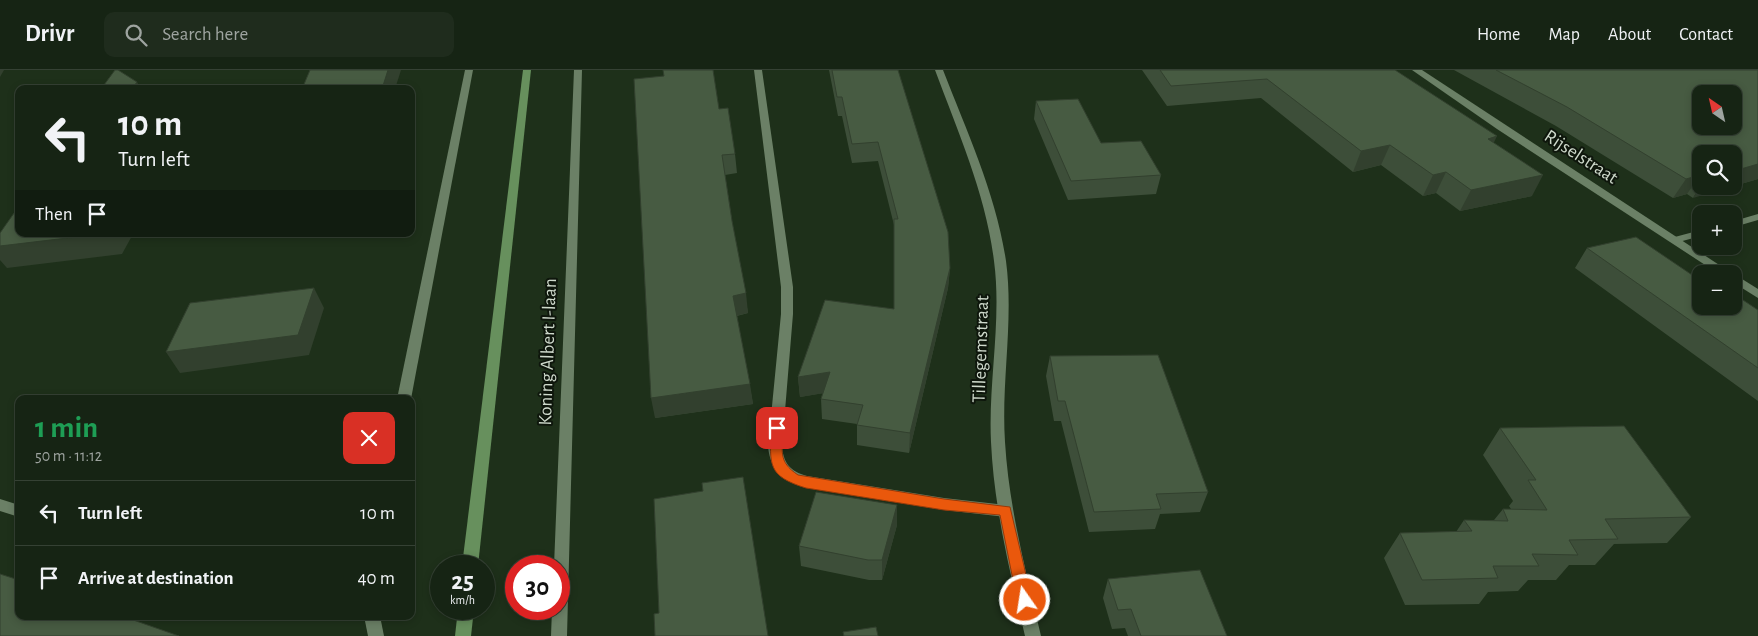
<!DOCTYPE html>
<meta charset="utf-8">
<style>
body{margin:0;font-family:"Alegreya Sans",sans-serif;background:#1f2c1d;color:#f1f3f6;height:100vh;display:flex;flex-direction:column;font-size:19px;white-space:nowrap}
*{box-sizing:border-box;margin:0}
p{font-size:16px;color:#9ea4a0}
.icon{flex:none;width:28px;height:28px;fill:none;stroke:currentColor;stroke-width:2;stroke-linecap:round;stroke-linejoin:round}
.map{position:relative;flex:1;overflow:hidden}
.panel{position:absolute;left:15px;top:325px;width:400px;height:225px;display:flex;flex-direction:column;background:#162414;border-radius:10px;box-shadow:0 2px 8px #0003,0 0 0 1px #354134}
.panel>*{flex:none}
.banner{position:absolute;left:15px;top:15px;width:400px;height:152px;border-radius:10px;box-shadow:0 2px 8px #0003,0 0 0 1px #354134;background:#162414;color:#f1f3f6;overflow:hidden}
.needle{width:32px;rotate:326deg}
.tools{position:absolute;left:1692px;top:15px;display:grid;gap:10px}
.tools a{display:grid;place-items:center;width:50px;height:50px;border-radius:10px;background:#162414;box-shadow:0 2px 8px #0003,0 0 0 1px #354134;font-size:25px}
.speed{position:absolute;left:430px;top:485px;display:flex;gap:10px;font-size:25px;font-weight:700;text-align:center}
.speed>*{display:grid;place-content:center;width:65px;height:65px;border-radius:50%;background:#162414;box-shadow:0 2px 8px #0003,0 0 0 1px #354134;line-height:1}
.speed small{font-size:12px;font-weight:400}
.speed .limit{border:8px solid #d22;background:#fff;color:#111}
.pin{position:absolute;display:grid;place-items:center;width:42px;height:42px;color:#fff;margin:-21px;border-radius:10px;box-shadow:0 2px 8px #0006}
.me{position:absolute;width:55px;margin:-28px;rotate:347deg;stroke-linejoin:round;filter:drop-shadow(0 0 4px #0008)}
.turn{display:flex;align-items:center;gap:18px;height:105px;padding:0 20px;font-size:22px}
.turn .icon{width:65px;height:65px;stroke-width:2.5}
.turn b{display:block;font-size:35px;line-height:42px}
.then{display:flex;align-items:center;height:48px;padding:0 20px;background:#0003;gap:10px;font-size:19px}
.round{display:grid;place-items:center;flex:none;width:52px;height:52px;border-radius:10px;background:#1f2c1d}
.head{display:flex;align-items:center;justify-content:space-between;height:85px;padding:0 20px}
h1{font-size:30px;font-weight:700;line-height:38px;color:#1e9e55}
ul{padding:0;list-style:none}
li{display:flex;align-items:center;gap:15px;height:65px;padding:0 20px;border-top:1px solid #354134}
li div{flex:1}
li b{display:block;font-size:19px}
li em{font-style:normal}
header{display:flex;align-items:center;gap:30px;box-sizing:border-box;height:70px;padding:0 25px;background:#162414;border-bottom:1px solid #354134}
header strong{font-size:24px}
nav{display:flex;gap:28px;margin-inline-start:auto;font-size:18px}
.search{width:350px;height:45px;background:#1f2c1d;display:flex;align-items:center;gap:12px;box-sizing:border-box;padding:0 18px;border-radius:10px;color:#9ea4a0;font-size:19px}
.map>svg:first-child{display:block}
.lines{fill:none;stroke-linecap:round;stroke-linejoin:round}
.service{fill:#6b8066;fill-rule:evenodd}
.minor{fill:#6b8066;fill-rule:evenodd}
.tertiary{fill:#6b8066;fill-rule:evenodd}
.secondary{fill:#67905d;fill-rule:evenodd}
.wall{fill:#3d4e39}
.shaded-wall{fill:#32402e}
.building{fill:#475b42;stroke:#32402e;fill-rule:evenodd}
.route{fill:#ea580c;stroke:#983908}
.labels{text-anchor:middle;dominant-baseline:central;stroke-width:4;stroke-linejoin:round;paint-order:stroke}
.street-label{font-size:19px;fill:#ced9cb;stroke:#0e160c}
</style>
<header>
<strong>Drivr</strong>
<div class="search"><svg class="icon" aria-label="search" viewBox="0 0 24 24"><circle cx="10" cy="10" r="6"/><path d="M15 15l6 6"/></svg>Search here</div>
<nav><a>Home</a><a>Map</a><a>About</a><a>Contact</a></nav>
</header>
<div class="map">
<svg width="1758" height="566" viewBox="0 0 1758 566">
<rect width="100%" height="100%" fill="#1e301a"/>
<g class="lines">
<!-- service -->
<path class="service" d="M754 0H762L793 217V244L782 377C784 394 790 401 807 406L944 428 1006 435 1011 437 1013 441 1011 445 1006 447 944 440 807 418C784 411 771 402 768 377L781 244V217Z"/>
<!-- minor -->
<g class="minor">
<path d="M465 0H473L411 329H397Z"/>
<path d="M574 0H582L567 566H551L552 539H559V496H554Z"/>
<path d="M935 0H943C967 62 996 124 1006 191 1014 251 1001 312 1005 372 1009 438 1026 502 1041 566H1025C1010 502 994 438 991 372 988 312 1002 251 994 191 986 125 958 62 935 0Z"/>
<path d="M1758 144V150L1734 157V151Z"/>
<path d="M1701 160V166L1675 173 1669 170 1671 168Z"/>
<path d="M0 429 19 435V447L0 441Z"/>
<path d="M364 546H380L384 566H368Z"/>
</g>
<!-- tertiary -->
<g class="tertiary">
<path d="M1412 0H1422L1733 204H1719L1497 59Z"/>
<path d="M1734 204 1758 219V228L1734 213Z"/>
</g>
<!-- secondary -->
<g class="secondary">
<path d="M523 0H531L478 496H462Z"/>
<path d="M458 539H474L471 566H455Z"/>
</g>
</g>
<!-- wall -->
<g class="wall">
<path d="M829 0H898L950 198 948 218 909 383 857 375V354L822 349 821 329 823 323 800 327 798 307 894 239V155L878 91 852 93 842 46H838Z"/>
<path d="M1142 0H1395L1494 73 1532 126 1460 141 1436 123 1423 126 1381 95 1353 102 1261 28 1167 36Z"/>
<path d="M1454 0H1758V109L1734 116V84H1701V116L1693 128 1687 124 1673 128 1556 56Z"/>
<path d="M1036 31 1101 73 1161 105 1156 124 1068 130 1034 49Z"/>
<path d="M719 39 735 84 737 103 725 105 732 151 748 243 737 246 753 334 655 348Z"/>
<path d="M1587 178 1701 236 1758 240V331L1575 198Z"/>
<path d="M1050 286 1208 422 1200 442 1160 444 1155 459 1089 462 1061 351H1054L1046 306Z"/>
<path d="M1500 358 1691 447 1667 473 1614 474 1595 495H1569L1556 510H1528L1518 521 1488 522 1479 534 1405 535 1384 488 1400 463 1456 462 1464 450H1494L1503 439H1511L1509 436 1513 431 1483 385Z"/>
<path d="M897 435V455L882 510H869L801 496 799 476Z"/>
<path d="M1108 509 1227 566H1128L1125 558 1112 559 1103 528Z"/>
</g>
<!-- shaded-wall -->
<g class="shaded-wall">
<path d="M0 0H4L0 7Z"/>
<path d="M388 0H401L395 19H382Z"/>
<path d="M137 12 141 19H132Z"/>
<path d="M1497 66 1487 87 1488 69Z"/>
<path d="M1390 75 1381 95 1353 102 1361 81Z"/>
<path d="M1758 94V109L1734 116V101Z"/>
<path d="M1446 102 1436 123 1423 126 1433 105Z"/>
<path d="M1543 105 1532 126 1460 141 1471 120Z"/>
<path d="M1700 105 1687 124 1673 128 1686 109Z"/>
<path d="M1701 115V116H1734L1693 128Z"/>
<path d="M101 164H133L122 184 7 198 0 190V176Z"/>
<path d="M950 198 948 218 909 383 910 363Z"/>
<path d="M314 218 324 238 309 285 180 303 166 282Z"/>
<path d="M746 223 748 243 735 246 733 226Z"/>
<path d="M830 302 831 322 800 327 798 307Z"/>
<path d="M750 314 753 334 655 348 651 328Z"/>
<path d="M897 435V455L882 510V490Z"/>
</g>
<!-- building -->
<g class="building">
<path d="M115 0H118L137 12 132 19H101Z"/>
<path d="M310 0H388L382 19H302Z"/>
<path d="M663 0H713L719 39 728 38 735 84 722 85 732 151 746 223 733 226 750 314 651 328 634 9 664 6Z"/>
<path d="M832 0H898L948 162 950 198 910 363 857 355 863 335 821 329 830 302 798 307 825 230 894 239V149H898L878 72 852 74 842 27H837Z"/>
<path d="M1160 0H1395L1497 66 1488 69 1543 105 1471 120 1446 102 1433 105 1390 75 1361 81 1267 9 1171 16Z"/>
<path d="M1496 0H1758V94L1734 101V84H1701V106L1700 105 1686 109 1567 37ZM1701 24H1734V56H1701Z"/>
<path d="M1078 29 1101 73 1141 71 1161 105 1071 111 1036 31Z"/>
<path d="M19 136V164H101L0 176V163Z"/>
<path d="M1636 167 1701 211V236H1734V224L1758 240V298L1587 178Z"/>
<path d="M314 218 298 265 166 282 190 233Z"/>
<path d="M1158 285 1208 422 1156 424 1161 439 1094 442 1065 331H1058L1050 286Z"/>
<path d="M1624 356 1691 447 1605 449 1618 469 1569 470 1578 485 1532 484 1539 496H1493L1498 508 1422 510 1400 463 1472 461 1464 450 1508 451 1503 439 1547 440 1528 410H1536L1500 358Z"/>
<path d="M743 407 768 566H655L654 544 659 543 654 429 703 421 702 413Z"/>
<path d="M816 422 897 435 882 490H868L799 476Z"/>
<path d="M1200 500 1227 566H1141L1131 539 1118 540 1108 509Z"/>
<path d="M0 504 19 510V546H122L179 566H0Z"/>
<path d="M876 557 878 566H844L843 562Z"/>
</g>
<!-- route -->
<path class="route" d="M777 353 781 354 783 358C783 381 777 391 798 405L944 429 1010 437 1032 530 1030 534 1025 536 1020 534 1017 530 1000 445 944 440 806 418C767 406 770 395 771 358L772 354Z"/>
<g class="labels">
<!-- street labels -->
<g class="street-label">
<text transform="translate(1581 87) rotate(33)">Rijselstraat</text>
<text transform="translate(981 279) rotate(-88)">Tillegemstraat</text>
<text transform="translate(548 282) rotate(-88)">Koning Albert I-laan</text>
</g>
</g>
</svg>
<div class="tools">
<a><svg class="needle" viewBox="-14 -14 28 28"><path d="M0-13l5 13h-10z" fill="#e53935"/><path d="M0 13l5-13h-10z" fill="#9ea4a0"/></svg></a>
<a><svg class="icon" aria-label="search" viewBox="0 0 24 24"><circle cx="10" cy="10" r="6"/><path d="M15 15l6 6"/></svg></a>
<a>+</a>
<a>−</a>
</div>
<div class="speed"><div>25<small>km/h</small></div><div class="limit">30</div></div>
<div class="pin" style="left:777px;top:358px;background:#d93025"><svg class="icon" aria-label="arrive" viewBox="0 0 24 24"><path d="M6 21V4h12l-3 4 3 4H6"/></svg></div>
<svg class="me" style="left:1025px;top:530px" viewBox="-20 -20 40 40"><circle r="17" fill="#ea580c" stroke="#fff" stroke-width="3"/><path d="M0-11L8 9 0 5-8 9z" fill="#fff"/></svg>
<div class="banner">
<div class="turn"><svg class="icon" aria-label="left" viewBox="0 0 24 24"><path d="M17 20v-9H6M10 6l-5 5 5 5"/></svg><div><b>10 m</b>Turn left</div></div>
<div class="then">Then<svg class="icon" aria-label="arrive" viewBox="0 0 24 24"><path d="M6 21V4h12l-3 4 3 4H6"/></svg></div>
</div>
<section class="panel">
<div class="head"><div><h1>1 min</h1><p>50 m · 11:12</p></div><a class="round" style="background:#d93025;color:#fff"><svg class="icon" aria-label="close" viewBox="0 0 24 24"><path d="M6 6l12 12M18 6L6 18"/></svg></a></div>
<ul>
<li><svg class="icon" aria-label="left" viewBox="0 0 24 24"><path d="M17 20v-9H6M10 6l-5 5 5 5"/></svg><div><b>Turn left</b></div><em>10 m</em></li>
<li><svg class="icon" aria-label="arrive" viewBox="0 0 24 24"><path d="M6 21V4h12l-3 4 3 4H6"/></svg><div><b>Arrive at destination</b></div><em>40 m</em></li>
</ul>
</section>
</div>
